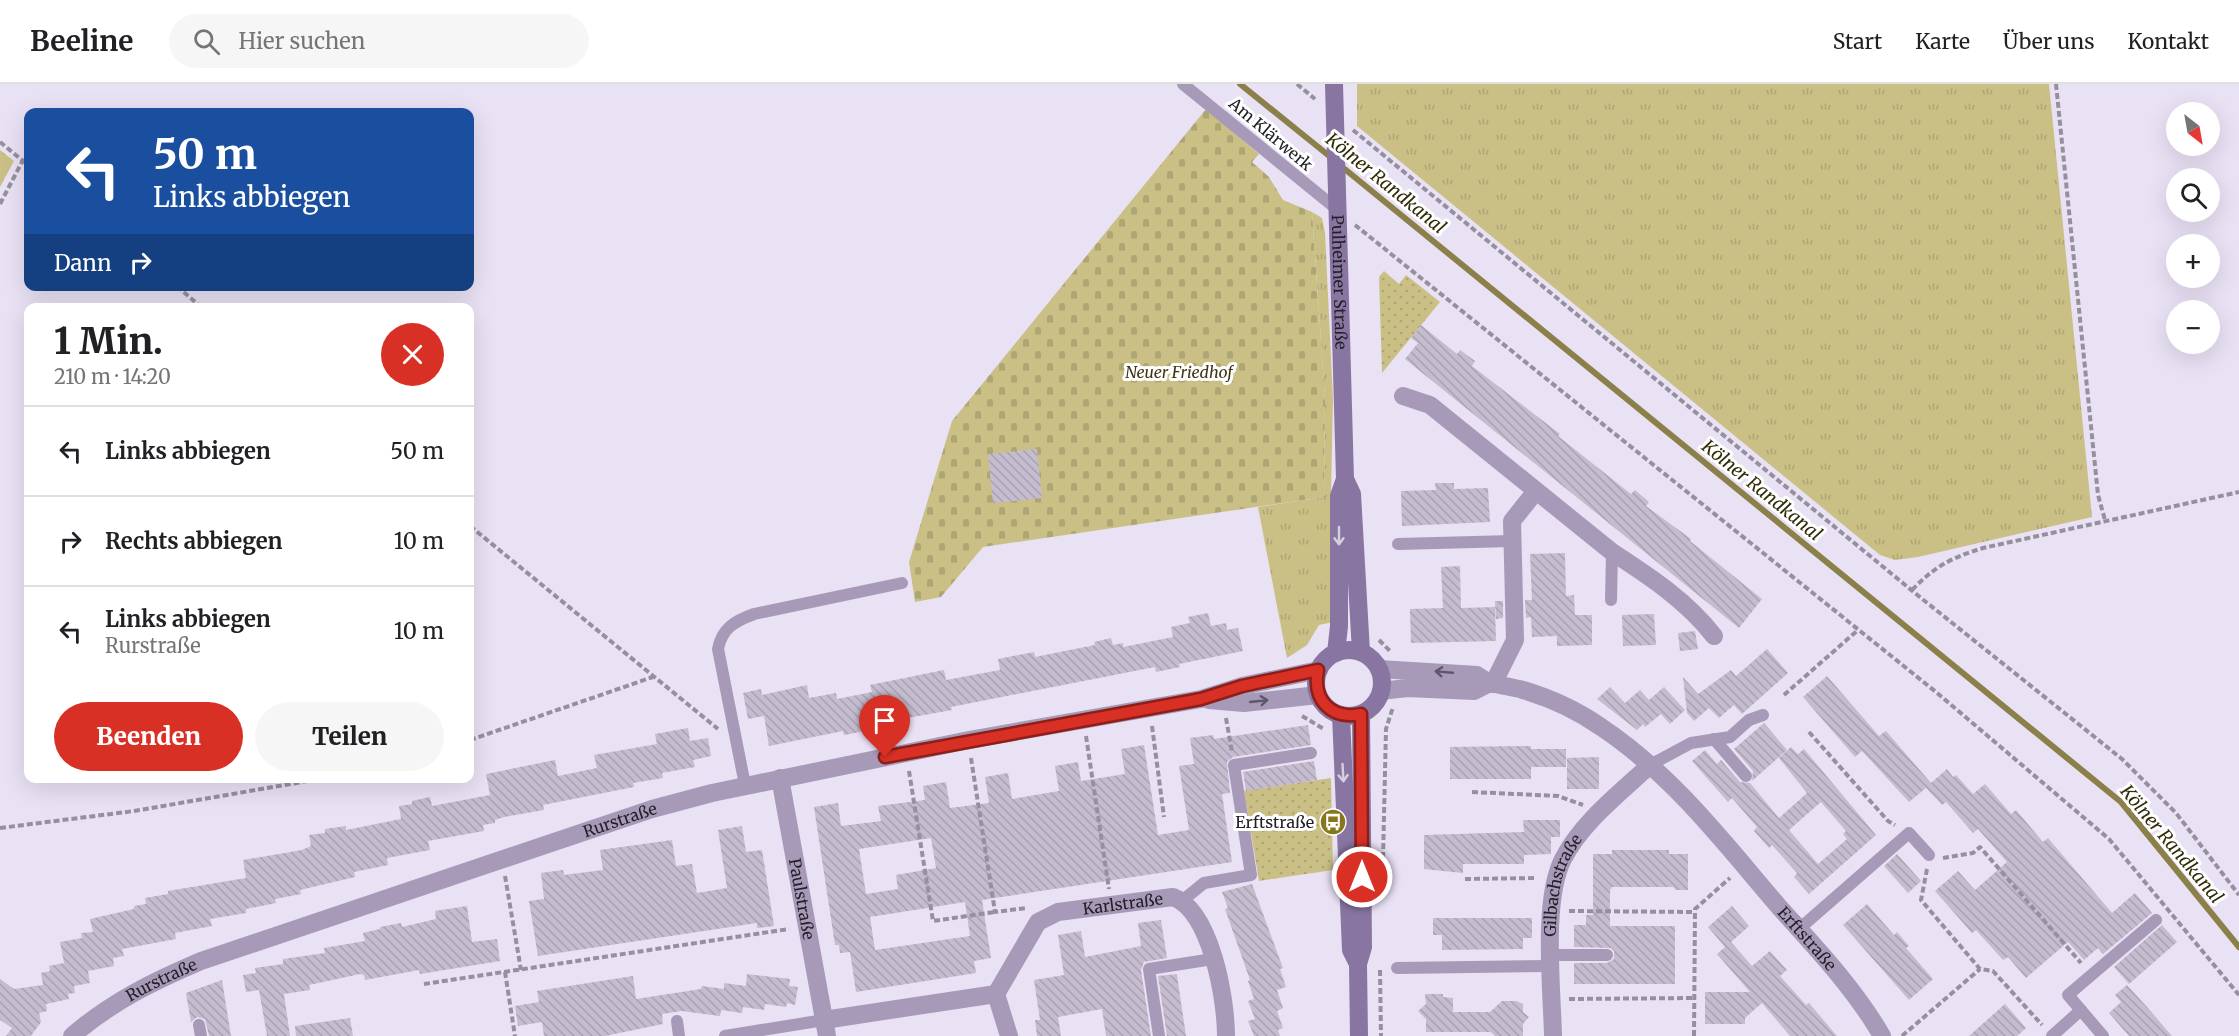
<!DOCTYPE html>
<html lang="de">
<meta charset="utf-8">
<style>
body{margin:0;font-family:Merriweather,serif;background:#f6f6f6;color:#202124;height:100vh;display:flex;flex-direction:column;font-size:22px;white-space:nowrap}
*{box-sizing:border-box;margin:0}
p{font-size:20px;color:#757577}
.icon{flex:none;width:33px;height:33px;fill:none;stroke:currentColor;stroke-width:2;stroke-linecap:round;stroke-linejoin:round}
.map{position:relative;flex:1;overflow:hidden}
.details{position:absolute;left:24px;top:219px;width:450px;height:480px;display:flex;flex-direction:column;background:#fff;border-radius:12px;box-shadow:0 6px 24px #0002}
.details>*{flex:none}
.top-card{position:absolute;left:24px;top:24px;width:450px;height:183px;border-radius:12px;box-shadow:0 6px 24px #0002;background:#1a4fa0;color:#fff;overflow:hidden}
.needle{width:39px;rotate:149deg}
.tools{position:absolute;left:2166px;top:18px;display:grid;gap:12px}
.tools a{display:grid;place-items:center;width:54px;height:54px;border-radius:50%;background:#fff;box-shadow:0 6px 24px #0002;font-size:30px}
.pin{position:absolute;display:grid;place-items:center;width:51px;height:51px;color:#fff;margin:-62px -26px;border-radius:50% 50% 50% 0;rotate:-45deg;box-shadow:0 0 6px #0007}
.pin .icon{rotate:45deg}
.me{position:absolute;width:66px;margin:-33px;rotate:0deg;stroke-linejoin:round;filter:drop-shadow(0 0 4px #0008)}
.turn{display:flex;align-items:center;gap:21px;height:126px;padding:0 30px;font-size:27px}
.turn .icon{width:78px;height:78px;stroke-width:2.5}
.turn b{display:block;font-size:42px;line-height:51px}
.then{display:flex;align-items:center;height:57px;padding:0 30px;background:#0003;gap:12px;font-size:22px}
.round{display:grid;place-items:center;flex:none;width:63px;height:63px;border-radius:32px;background:#f6f6f6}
.headline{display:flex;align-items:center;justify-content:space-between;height:102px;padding:0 30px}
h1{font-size:36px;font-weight:800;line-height:45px}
.primary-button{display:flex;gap:12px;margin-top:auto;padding:12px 30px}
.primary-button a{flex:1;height:69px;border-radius:36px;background:#d93025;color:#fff;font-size:24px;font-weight:800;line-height:69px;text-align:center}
.primary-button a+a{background:#f6f6f6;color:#202124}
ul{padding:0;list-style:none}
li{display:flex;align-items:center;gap:18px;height:90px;padding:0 30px;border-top:2px solid #e0e0e0}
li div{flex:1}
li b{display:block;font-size:22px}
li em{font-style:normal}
header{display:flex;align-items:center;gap:36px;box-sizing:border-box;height:84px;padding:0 30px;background:#fff;border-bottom:2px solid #e0e0e0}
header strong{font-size:28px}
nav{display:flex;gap:33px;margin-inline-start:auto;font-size:21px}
.search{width:420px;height:54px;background:#f6f6f6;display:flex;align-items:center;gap:15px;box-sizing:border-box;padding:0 21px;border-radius:33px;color:#757577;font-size:22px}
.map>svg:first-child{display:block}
.grass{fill:url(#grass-tufts)}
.cemetery{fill:url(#cemetery-stones)}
.park{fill:url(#park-dots)}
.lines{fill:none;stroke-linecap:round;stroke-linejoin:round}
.stream{stroke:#8b804a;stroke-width:6}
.building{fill:url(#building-back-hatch);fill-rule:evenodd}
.path{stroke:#96909e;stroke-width:4;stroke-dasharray:6 3;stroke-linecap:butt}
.lane{stroke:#a79ab9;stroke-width:12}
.street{stroke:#a79ab9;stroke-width:18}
.secondary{stroke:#8975a2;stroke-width:18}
.oneway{stroke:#d6cfde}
.oneway2{stroke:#5e5769}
.route-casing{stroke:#8d1f18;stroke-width:15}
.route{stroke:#d93025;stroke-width:10}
.labels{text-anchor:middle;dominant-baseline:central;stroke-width:6;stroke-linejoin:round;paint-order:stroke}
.street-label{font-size:16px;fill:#232027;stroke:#fff}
.park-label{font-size:16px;font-style:italic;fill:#3c3612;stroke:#fff}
.poi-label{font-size:16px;fill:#232027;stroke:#fff;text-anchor:end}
.water-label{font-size:18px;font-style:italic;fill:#322c07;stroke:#fff}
</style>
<header>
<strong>Beeline</strong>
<div class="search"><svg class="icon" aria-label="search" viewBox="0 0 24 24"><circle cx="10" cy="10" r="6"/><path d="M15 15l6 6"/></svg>Hier suchen</div>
<nav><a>Start</a><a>Karte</a><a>Über uns</a><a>Kontakt</a></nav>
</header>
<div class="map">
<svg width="2239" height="952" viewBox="0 0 2239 952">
<defs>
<pattern id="grass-tufts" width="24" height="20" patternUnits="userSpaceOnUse" patternTransform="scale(1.5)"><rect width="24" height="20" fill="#cac086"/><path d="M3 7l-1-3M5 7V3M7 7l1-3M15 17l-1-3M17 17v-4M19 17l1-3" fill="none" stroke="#ada574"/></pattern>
<pattern id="cemetery-stones" width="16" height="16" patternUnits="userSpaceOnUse" patternTransform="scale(1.5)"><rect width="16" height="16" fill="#cac086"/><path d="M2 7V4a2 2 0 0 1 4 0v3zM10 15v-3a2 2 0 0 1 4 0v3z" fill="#ada574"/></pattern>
<pattern id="park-dots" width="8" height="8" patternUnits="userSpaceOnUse" patternTransform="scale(1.5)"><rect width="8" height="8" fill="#cac086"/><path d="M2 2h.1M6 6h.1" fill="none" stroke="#ada574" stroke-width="1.8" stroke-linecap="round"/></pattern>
<pattern id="building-back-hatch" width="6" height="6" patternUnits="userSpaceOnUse" patternTransform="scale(1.5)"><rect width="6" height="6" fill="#c5bdcf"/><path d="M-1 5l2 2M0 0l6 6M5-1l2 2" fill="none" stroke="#a9a2b2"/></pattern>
</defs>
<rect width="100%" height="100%" fill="#e9e1f4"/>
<!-- grass -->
<g class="grass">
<path d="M1357 0H2049L2092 433 1918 473 1895 476 1880 471 1357 42Z"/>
<path d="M0 66 14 77 0 103Z"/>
<path d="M1312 128 1322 134 1325 149 1333 315 1331 412 1333 538 1319 541 1307 561 1287 574 1258 423 1324 413 1325 315Z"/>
</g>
<!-- cemetery -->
<path class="cemetery" d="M1206 25 1259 70 1252 78 1269 93 1283 116 1312 128 1325 315 1324 413 983 463 941 513 915 518 909 478 952 337Z"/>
<!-- park -->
<g class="park">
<path d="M1384 187 1399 200 1406 191 1440 218 1382 289 1379 193Z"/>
<path d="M1331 694 1333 786 1259 797 1244 707Z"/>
</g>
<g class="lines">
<!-- stream -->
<g class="stream">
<path d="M1240 0 1333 75"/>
<path d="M1341 82 2121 718 2239 863"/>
</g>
</g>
<!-- building -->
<g class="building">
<path d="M1421 241 1457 270 1460 266 1475 277 1472 282 1560 350 1558 352 1631 410 1635 406 1649 418 1646 422 1691 455 1690 457 1762 515 1739 544 1405 275 1418 259 1411 254Z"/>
<path d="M1037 365 1042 414 993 419 988 370Z"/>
<path d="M1435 399H1454V405L1488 404 1490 438 1402 442 1401 407 1436 406Z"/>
<path d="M1565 469 1566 512 1574 511 1575 531H1592V561L1557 562V552L1532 553 1531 533 1526 534 1525 516H1532L1530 470Z"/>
<path d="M1460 482 1461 524 1495 523 1496 557 1411 559 1410 525 1443 524 1441 483Z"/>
<path d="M1495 517H1503V534L1496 535Z"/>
<path d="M1208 529 1211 542 1226 539 1227 546 1238 544 1243 567 1179 580 1180 583 1156 588 1155 583 951 623 952 626 902 635V639L860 648 844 651 843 647 769 662 764 632 748 635 743 609 761 605 762 611 807 601 809 614 836 609 837 615 872 608 870 601 944 586 946 596 1000 586 998 575 1034 568 1035 573 1095 561 1094 558 1111 554 1113 561 1123 559V563L1173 553 1171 543 1190 539 1188 533Z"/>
<path d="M1654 530 1656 561 1623 562 1622 531Z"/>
<path d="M1695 547 1698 565 1680 567 1678 549Z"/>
<path d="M1767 565 1788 589 1742 630 1734 621 1719 634 1709 624 1694 637 1687 629 1683 593 1698 610 1731 586 1736 592Z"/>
<path d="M1827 592 1879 652 1886 647 1931 699 1947 685 1953 693 1956 691 1973 710 1985 700 2011 730 2016 726 2043 758 2048 754 2112 829 2135 809 2152 829 2103 870 2098 864 2084 876 2068 858 2026 894 2008 873 2003 876 1976 846 1972 849 1935 807 1958 787 1975 806 2007 778 1978 745 1973 749 1946 718 1942 721 1926 704 1909 718 1862 667 1855 673 1803 613Z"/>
<path d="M1610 603 1625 619 1640 606 1649 616 1664 603 1685 626 1670 640 1661 630 1645 643 1643 640 1637 646 1597 615Z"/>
<path d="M1764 639 1787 666 1752 697 1753 687 1734 665Z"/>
<path d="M1308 641 1311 661 1233 673 1227 678 1230 709 1222 710 1232 778 982 816 991 874 974 877 976 889 856 908 850 868 840 869 839 861H835L814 723 838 719 841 742 881 737 878 722 925 716 923 702 946 698 950 724 989 719 985 693 1008 689 1012 715 1059 707 1055 682 1078 678 1081 697 1125 690 1121 665 1144 661 1158 751 1189 746 1179 682 1194 680 1190 654 1213 651 1214 655ZM931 754 936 784 896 791 898 805 866 810 859 765ZM965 818 970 852 875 866 870 833Z"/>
<path d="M688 644 690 657 708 654 711 672 693 676 695 683 662 689 663 694 633 699 634 703 543 721 544 726 504 733 495 736V739L483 741 484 747 428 757 430 766 387 774 388 781 354 788 355 793 300 806 301 810 275 815 276 819 246 825V829L210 835 212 842 175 849 176 855 122 865 124 872 113 874 114 882 88 887 90 899 74 902 75 909 68 910 69 915 46 920 47 927 39 929 41 938 31 952H6L12 944 0 936V895L14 905 43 901 41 889 50 887 49 882 64 879 60 858 82 854 81 849 93 848 90 835 134 825V822L146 820 145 814 168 810V807L246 794 243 776 302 766 311 762 309 751 325 749V745L346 742V746L401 735 399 722 412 720V717L430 713 432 722 490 711 486 690 555 676 558 692 597 684 594 671 657 660 655 650Z"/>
<path d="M1531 662V665H1566V683H1531V695H1450V663Z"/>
<path d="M1791 663 1798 670 1804 665 1876 751 1809 810 1794 793 1797 789 1772 761 1769 764 1754 747 1757 743 1732 714 1728 718 1692 677 1705 666 1717 680 1721 676 1740 698 1750 699 1779 734 1807 709 1779 674ZM1821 718 1846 747 1843 750 1847 755 1818 780 1789 746Z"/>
<path d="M1599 673V705H1567V674Z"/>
<path d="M1314 677 1317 696 1246 707 1243 688Z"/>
<path d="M1523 736H1560V753H1551V770L1524 771V780H1463V789L1424 785V751L1524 748Z"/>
<path d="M742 742 746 768 762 766 774 842 757 844V839L538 872 529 817 544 815 541 789 563 786 564 791 603 786 600 766 672 756 676 782 692 780 697 809 727 804 718 746Z"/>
<path d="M1612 766H1669V770H1688V806H1676L1673 803H1612L1610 807V842H1675V900H1574V879H1607L1614 875V867L1611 864 1574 863V841H1586V831H1593V770H1612Z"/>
<path d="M1897 770 1921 797 1908 809 1884 782Z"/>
<path d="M1252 800 1283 884 1280 885 1286 903 1277 906 1283 924 1277 927 1283 944 1278 946 1280 952H1254L1248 937 1255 935 1248 917 1254 915 1248 897 1250 896 1225 825 1228 824 1222 808Z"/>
<path d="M1867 820 1894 851 1897 848 1909 862 1906 864 1933 895 1909 916 1843 841Z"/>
<path d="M467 822 472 858 497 855 500 877 420 890 419 886 365 896 364 891 360 890 309 901 310 906 284 910 290 952H267L259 906 246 908 243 891 256 889 255 884 283 880V875L325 869 324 864 365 857 363 849 380 845V843L401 839 402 843 436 835 435 827Z"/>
<path d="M1732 822 1749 842 1729 860 1731 858 1752 882 1770 867 1787 886 1780 892 1806 921 1809 919 1837 952H1790L1762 919 1745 934V940H1705V908H1750L1717 870 1725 863 1708 843Z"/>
<path d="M1433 834H1532V854H1523V865L1442 866V851H1433Z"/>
<path d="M1161 836 1167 874 1144 878 1141 886 1151 952H1106L1102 925 1058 933 1061 952H1037L1035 936H1040L1034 896 1064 891 1058 851 1081 847 1085 873 1141 862 1138 839Z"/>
<path d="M2162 841 2177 858 2129 900 2114 883Z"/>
<path d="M747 890 790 895 789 902 798 903 795 921 787 919 786 923 765 920 764 926 743 923 742 929 721 926 720 932 682 927 662 930 663 940 605 952H544L542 938 518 942 515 922 539 918 537 907 633 892 636 915 701 905 702 902 724 905V899L746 902Z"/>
<path d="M1177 890 1178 898 1186 952H1167L1158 892Z"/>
<path d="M222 896 231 952H209L205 935 197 933 191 938 186 909Z"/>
<path d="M2127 901 2147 923 2172 952H2129L2109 929 2121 918 2115 911Z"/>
<path d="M1425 910H1443V913L1453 914V928H1490L1502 917H1516L1523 920V928L1529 933 1523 940V952H1495L1491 948H1426V935L1418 927 1426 920Z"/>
<path d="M2005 920 2026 944 2017 952H1969Z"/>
<path d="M350 934 353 952H296L295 942Z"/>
</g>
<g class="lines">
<!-- path -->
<g class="path">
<path d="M1297 0 1315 15"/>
<path d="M2056 0 2098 411 2105 436"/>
<path d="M1353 46 1921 514 2122 675 2176 729 2239 811"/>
<path d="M0 58 28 81"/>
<path d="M0 120 23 76"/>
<path d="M1355 141 1936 608 2109 755 2239 911"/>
<path d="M177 202 202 224"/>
<path d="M470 442 718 645"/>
<path d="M1912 506C1935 482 1951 474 1983 464L2239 408"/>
<path d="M1379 556 1391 568"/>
<path d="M1784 611 1858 546"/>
<path d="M1302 632 1324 645"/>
<path d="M1226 634 1232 668"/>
<path d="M1152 642 1164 733"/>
<path d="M1809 648 1888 737 1895 741"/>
<path d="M1086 652 1109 805"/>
<path d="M470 656 653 593"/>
<path d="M971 674 995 828 1026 824"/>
<path d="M909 687 933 837 995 828"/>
<path d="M1472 708 1558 712 1583 721"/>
<path d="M0 744 134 727 325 694"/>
<path d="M1383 774 1386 645 1393 623"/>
<path d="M1943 774 1973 769 1980 763 2081 879"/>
<path d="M1927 785 1921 816 1980 885 1993 887 2042 941"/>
<path d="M505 792 521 886"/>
<path d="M1465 795 1537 794"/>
<path d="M1569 827 1694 828"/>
<path d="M1380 886 1381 952"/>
<path d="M505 888 515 952"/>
<path d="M424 900 789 845"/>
<path d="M1569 915 1694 914"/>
<path d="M1694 952 1695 825 1730 794"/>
<path d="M1902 952 1980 885"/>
</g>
<!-- lane -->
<g class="lane">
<path d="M1183 0 1338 126"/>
<path d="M1398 460 1512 457"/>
<path d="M1611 516 1612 468"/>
<path d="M1714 655 1746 692"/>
<path d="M1650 681 1691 659 1730 653 1749 636 1763 631"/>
<path d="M745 701 718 565C722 544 735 537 754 530L902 499"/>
<path d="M1183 816 1204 799 1251 791 1234 681 1311 669"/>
<path d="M1799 845 1909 749 1929 771"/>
<path d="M1552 871H1607"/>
<path d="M1397 884 1551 882"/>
<path d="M677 937 679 952"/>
<path d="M199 941 201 952"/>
<path d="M725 952 824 936"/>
<path d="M1159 952 1149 885 1213 875"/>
<path d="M2052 952 2081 926"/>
<path d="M2103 952 2068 911 2156 836"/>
</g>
<!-- street -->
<g class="street">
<path d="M1403 312 1430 321 1612 468C1649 492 1687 517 1714 552"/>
<path id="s1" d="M1379 585 1477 591C1491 602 1506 601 1523 606 1550 614 1578 627 1601 643 1672 690 1725 760 1780 824 1816 864 1855 905 1882 952"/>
<path d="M1493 600 1515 556 1512 437 1536 407"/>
<path d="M1381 607 1407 604 1474 607 1488 600"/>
<path d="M1209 616 1244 619 1318 611"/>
<path id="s2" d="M780 694 827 952"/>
<path d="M996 910 1009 952"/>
<path id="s3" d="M824 936 996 910 1038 838 1058 828 1173 813C1211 827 1226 915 1226 952"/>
<path id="s4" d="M72 952C111 918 154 897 201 877L652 725 712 709 969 656 1201 615 1242 602 1319 586"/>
<path id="s5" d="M1553 952C1552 905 1542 816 1563 775 1582 738 1620 709 1650 681"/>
</g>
<!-- secondary -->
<g class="secondary">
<path id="s6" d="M1334 0 1345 395 1352 410 1361 568"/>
<circle cx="1349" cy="599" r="33"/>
<path d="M1336 569 1339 542V412L1345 395"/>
<path d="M1341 631 1351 866 1358 880"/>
<path d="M1359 952 1358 880 1363 863 1361 630"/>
</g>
</g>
<!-- one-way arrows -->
<defs><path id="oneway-shaft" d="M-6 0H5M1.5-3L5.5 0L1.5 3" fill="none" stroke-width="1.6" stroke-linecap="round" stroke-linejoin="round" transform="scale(1.5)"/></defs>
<g class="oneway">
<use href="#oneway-shaft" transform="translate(1339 452) rotate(90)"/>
<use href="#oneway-shaft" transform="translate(1343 689) rotate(87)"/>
</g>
<g class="oneway2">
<use href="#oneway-shaft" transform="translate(1444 588) rotate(-175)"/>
<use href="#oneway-shaft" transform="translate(1259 617) rotate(-6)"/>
</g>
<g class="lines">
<defs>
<path id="route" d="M885 673 1201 615 1242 602 1318 586C1312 616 1331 636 1361 630L1362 793"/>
</defs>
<!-- route casing -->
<use href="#route" class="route-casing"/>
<!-- route -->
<use href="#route" class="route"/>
</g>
<!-- icons -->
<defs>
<symbol id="bus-disc" viewBox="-11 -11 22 22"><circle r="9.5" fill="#86771b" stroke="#fff"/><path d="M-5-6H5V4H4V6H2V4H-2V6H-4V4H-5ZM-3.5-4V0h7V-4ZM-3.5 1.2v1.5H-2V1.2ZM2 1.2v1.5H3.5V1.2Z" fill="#fff"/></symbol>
</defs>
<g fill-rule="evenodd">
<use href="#bus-disc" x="1318" y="723" width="30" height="30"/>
</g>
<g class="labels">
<!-- street labels -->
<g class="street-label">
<text transform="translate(1271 50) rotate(40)">Am Klärwerk</text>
<text stroke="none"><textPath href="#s6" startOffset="198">Pulheimer Straße</textPath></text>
<text stroke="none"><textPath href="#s4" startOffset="592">Rurstraße</textPath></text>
<text stroke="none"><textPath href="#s5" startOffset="153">Gilbachstraße</textPath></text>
<text stroke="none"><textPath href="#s2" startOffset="123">Paulstraße</textPath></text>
<text stroke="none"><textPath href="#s3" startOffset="345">Karlstraße</textPath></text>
<text stroke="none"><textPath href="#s1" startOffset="530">Erftstraße</textPath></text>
<text stroke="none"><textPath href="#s4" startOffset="106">Rurstraße</textPath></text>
</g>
<!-- park labels -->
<g class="park-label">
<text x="1179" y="288">Neuer Friedhof</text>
</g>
<!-- poi labels -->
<g class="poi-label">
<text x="1314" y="738">Erftstraße</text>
</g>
<!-- water labels -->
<g class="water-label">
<text transform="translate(1386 99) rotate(39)">Kölner Randkanal</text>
<text transform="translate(1762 406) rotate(39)">Kölner Randkanal</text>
<text transform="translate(2172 760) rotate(50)">Kölner Randkanal</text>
</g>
</g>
</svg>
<div class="tools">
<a><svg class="needle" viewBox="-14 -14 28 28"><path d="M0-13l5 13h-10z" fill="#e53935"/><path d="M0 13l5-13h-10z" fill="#757577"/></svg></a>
<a><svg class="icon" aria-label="search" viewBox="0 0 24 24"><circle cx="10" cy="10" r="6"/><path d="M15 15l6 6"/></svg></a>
<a>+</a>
<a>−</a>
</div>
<div class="pin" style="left:885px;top:673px;background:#d93025"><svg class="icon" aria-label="arrive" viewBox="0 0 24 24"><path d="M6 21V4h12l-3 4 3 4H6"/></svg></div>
<svg class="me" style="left:1362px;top:793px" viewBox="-20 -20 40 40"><circle r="17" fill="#d93025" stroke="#fff" stroke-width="3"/><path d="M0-11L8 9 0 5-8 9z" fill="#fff"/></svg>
<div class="top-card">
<div class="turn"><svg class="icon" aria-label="left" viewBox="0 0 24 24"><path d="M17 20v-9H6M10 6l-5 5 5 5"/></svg><div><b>50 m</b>Links abbiegen</div></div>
<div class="then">Dann<svg class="icon" aria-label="right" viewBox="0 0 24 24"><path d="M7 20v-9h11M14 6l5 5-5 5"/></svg></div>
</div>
<section class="details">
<div class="headline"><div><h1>1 Min.</h1><p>210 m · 14:20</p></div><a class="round" style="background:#d93025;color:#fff"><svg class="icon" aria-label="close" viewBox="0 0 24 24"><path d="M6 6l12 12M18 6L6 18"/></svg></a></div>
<ul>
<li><svg class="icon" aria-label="left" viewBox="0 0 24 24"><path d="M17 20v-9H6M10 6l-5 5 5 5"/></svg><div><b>Links abbiegen</b></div><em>50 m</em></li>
<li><svg class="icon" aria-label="right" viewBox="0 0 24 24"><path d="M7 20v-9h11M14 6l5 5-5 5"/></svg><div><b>Rechts abbiegen</b></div><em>10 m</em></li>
<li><svg class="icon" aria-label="left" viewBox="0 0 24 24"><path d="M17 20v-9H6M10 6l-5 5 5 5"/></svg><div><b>Links abbiegen</b><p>Rurstraße</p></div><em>10 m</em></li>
</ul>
<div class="primary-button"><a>Beenden</a><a>Teilen</a></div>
</section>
</div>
